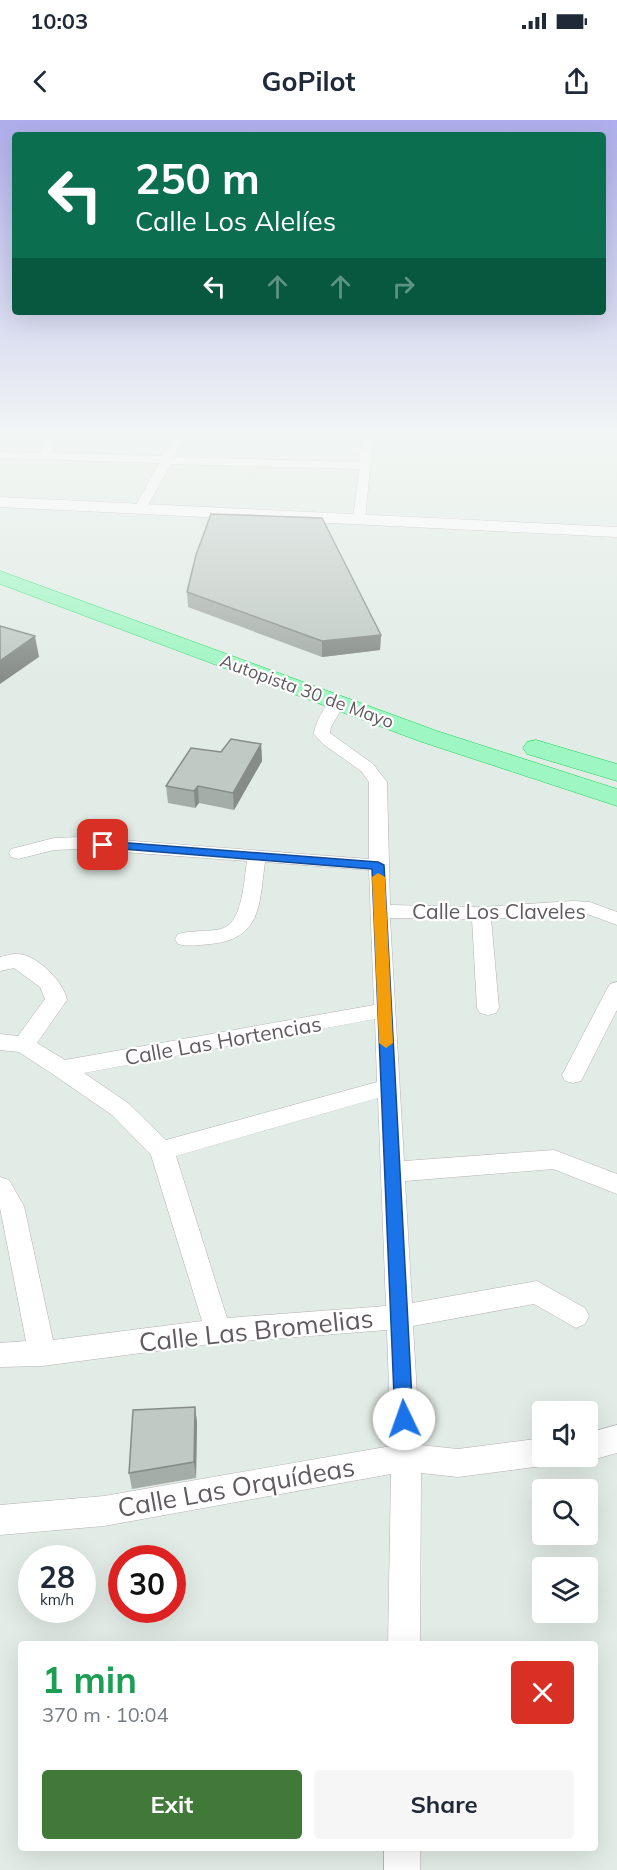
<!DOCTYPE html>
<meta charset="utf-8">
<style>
body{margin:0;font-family:Mulish,sans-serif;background:#f6f6f7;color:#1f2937;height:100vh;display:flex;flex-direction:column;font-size:22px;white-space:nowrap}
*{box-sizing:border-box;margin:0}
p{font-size:20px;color:#747a83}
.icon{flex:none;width:33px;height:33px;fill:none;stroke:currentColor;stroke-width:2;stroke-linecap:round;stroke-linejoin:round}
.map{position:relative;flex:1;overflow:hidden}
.sheet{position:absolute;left:18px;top:1521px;width:580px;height:210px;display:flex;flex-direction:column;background:#fff;border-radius:6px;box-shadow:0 6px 24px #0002}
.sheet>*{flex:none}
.banner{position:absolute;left:12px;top:12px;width:594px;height:183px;border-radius:6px;box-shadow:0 6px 24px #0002;background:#0b6e4f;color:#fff;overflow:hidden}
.buttons{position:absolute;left:532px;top:1281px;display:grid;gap:12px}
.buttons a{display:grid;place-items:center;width:66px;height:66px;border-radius:6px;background:#fff;box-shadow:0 6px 24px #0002;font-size:30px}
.speed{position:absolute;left:18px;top:1425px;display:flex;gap:12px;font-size:30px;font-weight:700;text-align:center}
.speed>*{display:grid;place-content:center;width:78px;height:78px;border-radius:50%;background:#fff;box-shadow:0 6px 24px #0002;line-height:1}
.speed small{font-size:15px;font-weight:400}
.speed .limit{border:9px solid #d22;background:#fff;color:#111}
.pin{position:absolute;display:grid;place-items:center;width:51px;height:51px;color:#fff;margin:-26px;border-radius:12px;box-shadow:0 3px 9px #0006}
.me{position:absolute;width:66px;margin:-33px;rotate:357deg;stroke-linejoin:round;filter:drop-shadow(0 0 4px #0008)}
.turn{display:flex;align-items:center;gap:21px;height:126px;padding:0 24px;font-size:27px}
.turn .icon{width:78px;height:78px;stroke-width:2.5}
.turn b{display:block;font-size:42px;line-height:51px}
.lanes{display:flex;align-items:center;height:57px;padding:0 24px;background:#0003;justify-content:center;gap:30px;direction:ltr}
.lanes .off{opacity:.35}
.round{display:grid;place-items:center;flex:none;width:63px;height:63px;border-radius:6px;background:#f6f6f7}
.headline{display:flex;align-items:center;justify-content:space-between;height:102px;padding:0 24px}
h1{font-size:36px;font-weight:700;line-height:45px;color:#1e9e55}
.action{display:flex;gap:12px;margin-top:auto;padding:12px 24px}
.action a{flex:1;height:69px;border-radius:6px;background:#407938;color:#fff;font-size:24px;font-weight:700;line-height:69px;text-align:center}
.action a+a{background:#f6f6f7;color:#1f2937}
.status{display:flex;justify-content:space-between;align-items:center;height:42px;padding:0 30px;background:#fff;direction:ltr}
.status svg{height:16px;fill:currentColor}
header{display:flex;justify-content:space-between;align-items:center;height:78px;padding:0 24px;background:#fff;font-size:27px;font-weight:700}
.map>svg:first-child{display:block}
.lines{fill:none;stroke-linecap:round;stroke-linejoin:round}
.minor-casing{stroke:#b6afb4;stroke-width:1}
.tertiary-casing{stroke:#b6afb4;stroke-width:1}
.trunk-casing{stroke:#13da51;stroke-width:1}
.minor{fill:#fff;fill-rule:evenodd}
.tertiary{fill:#fff;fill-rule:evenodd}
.trunk{fill:#9ef6c2;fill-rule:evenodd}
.wall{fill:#a5ada9}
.shaded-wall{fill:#868d89}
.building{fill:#c0c9c4;stroke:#868d89;stroke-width:1.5}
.route{fill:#1a73e8;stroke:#114b97;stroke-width:1.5}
.slow{fill:#f59e0b}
.labels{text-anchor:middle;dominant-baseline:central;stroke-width:4.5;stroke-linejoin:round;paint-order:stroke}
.far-street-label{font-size:18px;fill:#615a60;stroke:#fff}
.street-label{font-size:21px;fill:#615a60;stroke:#fff}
.near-street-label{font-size:26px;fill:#615a60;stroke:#fff}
</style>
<div class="status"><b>10:03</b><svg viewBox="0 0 49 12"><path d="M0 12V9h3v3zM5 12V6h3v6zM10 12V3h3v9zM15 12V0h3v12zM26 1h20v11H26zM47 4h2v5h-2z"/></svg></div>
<header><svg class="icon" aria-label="back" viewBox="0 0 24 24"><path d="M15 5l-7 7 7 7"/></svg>GoPilot<svg class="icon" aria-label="share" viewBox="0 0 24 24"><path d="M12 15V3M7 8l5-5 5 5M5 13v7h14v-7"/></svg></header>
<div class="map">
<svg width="617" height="1750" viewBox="0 0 617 1750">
<rect width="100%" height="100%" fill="#e2ece6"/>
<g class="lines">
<defs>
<g id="minor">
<path d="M44 317H55L52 333 162 336 173 317H183L174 337 359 342 362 317H373L365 399 359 403 353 399 359 349 171 344 144 392H136L134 389 159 343 0 338V332L41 333Z"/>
<path d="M337 578 345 583 331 607 330 613 373 644 387 662 390 785 481 787 573 781 590 782 617 792V805L587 794 573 793 491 799 499 888 496 893 488 895 480 893 477 888 472 799 390 798 404 1041 554 1030 617 1054V1074L553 1049 405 1061 412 1183 537 1161 585 1188 589 1196 585 1204 576 1208 534 1184 413 1206 420 1325 458 1329 543 1318V1336H556L553 1342 543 1346 458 1357 421 1353 420 1524H388L391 1354 104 1406 0 1415V1385L104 1376 391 1326 387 1210 218 1223 42 1246 0 1247V1223L26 1221 0 1088V1057L9 1060 24 1086 53 1220 202 1201 151 1035 112 995 54 955 19 932 0 930V914L18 916 45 879 40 867 14 848 0 851V837C6 836 13 833 19 834 38 836 64 862 67 880L37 923 65 940 374 885 369 750 265 742C259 785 262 819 210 824 199 825 188 827 178 824L175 819 178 814C192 810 207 812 221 809 243 804 244 759 247 741L81 729 54 730 18 739 11 737 9 733 11 729 54 718 81 717 369 739V662L361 651 323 624 314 614C315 603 326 581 337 578ZM375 899 377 962 166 1020 128 983 84 953ZM378 978 386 1186 227 1198 176 1036Z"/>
<path d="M617 862V890L584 955 581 961 573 963 565 961 562 955 607 869 610 864Z"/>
<path d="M617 1305V1333L588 1341 578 1337 588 1336V1313Z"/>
<rect x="384" y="1728" width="36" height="22"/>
</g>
<path id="tertiary" d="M0 377 617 407V417L0 387Z"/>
<g id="trunk">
<path d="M0 451 437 611 617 669V686L419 621 0 464Z"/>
<path d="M536 620 617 644V661L527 634 523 628 527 622Z"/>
</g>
</defs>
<!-- minor casing -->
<use href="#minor" class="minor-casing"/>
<!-- tertiary casing -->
<use href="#tertiary" class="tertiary-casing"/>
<!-- trunk casing -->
<use href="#trunk" class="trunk-casing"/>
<!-- minor -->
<use href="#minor" class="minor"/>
<!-- tertiary -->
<use href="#tertiary" class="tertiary"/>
<!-- trunk -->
<use href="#trunk" class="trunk"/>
</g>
<!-- wall -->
<g class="wall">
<path d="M187 472 381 515 380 530 322 537 188 487Z"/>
<path d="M261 624 262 641 234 690 199 683 195 688 168 683 166 666 221 632Z"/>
<path d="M195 1287 197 1303 196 1358 132 1369 129 1353Z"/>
</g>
<!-- shaded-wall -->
<g class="shaded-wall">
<path d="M381 515 380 530 322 537V521Z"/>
<path d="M35 516 39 537 0 564V541Z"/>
<path d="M261 624 262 641 234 690 233 673Z"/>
<path d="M198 666 199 683 195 688 194 671Z"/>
<path d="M195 1287 197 1303 196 1358 194 1342Z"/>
</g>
<!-- building -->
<g class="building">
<path d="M211 394 322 398 381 515 322 521 187 472 196 435Z"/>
<path d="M0 506 35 516 0 541Z"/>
<path d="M231 619 261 624 233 673 198 666 194 671 166 666 191 628 221 632Z"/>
<path d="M195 1287 194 1342 129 1353 133 1290Z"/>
</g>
<!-- sky -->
<linearGradient id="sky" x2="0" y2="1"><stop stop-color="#aeaeec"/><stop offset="0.56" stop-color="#f2f6f4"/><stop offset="1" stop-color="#f2f6f4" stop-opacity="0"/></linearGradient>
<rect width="617" height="562" fill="url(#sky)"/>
<!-- route -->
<path class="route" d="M103 721 378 742 384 745 413 1299 411 1305 404 1307 398 1305 395 1299 372 749 98 727V722Z"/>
<!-- slow -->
<path class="slow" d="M378 753 385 757 393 923 386 928 379 923 372 757Z"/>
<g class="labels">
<!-- far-street labels -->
<g class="far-street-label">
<text transform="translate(307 571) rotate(20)">Autopista 30 de Mayo</text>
</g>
<!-- street labels -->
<g class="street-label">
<text x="499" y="791">Calle Los Claveles</text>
<text transform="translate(223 920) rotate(-10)">Calle Las Hortencias</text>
</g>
<!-- near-street labels -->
<g class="near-street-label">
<text transform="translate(256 1210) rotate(-6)">Calle Las Bromelias</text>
<text transform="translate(236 1367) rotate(-10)">Calle Las Orquídeas</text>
</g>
</g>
</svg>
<div class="buttons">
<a><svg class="icon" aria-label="sound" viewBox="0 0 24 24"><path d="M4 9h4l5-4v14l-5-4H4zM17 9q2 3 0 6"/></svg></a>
<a><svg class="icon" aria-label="search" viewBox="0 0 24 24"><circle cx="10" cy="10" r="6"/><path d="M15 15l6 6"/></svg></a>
<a><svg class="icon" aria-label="layers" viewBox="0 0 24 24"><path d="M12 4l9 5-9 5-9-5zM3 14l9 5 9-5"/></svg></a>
</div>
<div class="speed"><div>28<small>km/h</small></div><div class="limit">30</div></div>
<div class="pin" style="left:103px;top:725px;background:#d93025"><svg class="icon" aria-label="arrive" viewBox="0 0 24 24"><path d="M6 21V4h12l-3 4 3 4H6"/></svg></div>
<svg class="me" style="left:404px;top:1299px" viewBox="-20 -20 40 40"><circle r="19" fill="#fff"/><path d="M0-13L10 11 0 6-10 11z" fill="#1a73e8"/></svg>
<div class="banner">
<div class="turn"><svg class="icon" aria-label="left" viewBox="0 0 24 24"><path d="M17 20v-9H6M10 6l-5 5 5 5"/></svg><div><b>250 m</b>Calle Los Alelíes</div></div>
<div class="lanes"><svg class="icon" aria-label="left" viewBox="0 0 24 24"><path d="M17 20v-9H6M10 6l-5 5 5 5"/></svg><svg class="icon off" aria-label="ahead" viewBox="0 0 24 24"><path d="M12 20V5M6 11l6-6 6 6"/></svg><svg class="icon off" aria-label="ahead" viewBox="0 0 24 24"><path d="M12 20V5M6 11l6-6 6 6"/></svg><svg class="icon off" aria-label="right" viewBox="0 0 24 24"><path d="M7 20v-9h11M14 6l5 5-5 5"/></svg></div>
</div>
<section class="sheet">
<div class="headline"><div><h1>1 min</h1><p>370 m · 10:04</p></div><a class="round" style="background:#d93025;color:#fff"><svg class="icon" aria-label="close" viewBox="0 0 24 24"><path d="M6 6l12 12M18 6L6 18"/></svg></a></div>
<div class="action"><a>Exit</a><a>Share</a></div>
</section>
</div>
